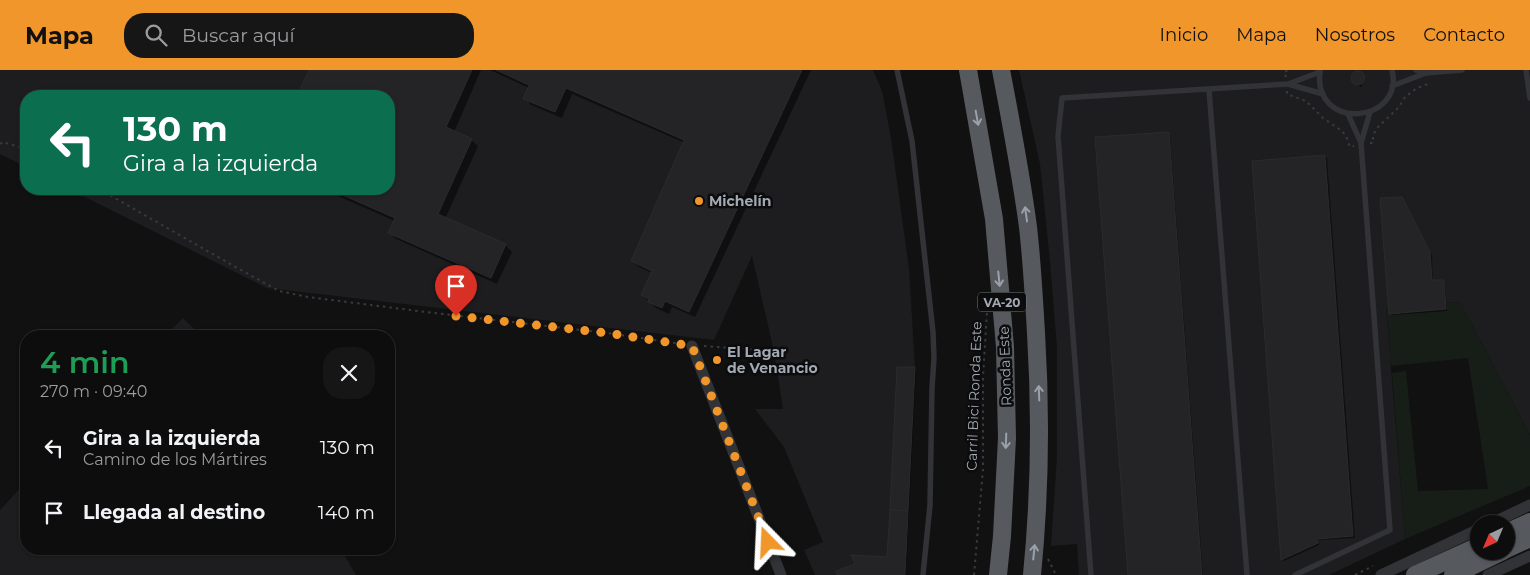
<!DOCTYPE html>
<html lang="es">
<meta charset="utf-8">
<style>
body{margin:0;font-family:Montserrat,sans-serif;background:#161617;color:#f1f3f6;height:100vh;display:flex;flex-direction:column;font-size:19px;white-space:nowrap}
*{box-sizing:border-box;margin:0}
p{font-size:16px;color:#9a9c9e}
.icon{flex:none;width:28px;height:28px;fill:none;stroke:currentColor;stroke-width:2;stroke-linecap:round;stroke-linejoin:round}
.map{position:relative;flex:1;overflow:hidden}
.drawer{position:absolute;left:20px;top:260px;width:375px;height:225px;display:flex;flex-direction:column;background:#0d0d0e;border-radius:20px;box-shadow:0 1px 4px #0004,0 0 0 1px #2d2d2e}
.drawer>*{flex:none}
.hud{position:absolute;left:20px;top:20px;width:375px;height:105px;border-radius:20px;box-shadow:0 1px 4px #0004,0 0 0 1px #2d2d2e;background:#0b6e4f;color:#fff;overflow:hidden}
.needle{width:32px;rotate:224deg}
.tools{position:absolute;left:1470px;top:445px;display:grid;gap:10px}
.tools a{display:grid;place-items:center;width:45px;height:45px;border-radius:50%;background:#0d0d0e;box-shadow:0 1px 4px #0004,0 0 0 1px #2d2d2e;font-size:25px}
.pin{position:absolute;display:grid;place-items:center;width:42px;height:42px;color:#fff;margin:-51px -21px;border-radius:50% 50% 50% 0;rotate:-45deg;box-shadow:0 0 5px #0007}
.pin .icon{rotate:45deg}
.me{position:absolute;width:55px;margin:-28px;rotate:339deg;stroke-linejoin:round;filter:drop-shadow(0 0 4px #0008)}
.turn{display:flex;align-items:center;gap:18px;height:105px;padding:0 20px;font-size:22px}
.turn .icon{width:65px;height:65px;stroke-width:2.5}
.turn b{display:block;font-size:35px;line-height:42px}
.round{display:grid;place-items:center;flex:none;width:52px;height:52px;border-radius:20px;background:#161617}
.headline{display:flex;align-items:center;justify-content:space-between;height:85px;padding:0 20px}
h1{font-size:30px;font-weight:600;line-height:38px;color:#1e9e55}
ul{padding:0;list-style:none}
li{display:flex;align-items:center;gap:15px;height:65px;padding:0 20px}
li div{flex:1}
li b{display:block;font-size:19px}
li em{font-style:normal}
header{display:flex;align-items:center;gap:30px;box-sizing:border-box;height:70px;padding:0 25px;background:#f0962b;color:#111}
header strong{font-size:24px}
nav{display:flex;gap:28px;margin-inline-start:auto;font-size:18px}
.search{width:350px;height:45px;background:#161617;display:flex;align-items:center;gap:12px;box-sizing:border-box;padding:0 18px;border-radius:20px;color:#9a9c9e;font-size:19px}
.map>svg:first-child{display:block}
.built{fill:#1d1d1f}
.green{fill:#171d17}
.shadow{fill:#0007}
.building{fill:#242426;stroke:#2b2b2e}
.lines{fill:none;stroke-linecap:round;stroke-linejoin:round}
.path{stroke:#383a3e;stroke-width:2;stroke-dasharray:2.5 4;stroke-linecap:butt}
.service{stroke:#323337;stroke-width:5.5}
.minor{stroke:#323337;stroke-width:11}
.trunk{stroke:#565a5f;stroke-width:18}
.oneway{stroke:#9aa1ab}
.route{stroke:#f0962b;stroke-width:9;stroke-dasharray:0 16.2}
.poi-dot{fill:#f0962b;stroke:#0c0c0d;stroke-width:2}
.labels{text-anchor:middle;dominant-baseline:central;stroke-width:5;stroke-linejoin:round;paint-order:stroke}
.shield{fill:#0c0c0d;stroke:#757a81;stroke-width:1}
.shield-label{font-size:12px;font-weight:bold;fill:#a2a9b3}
.poi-label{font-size:14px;font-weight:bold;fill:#a2a9b3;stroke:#0c0c0d;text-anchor:start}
.street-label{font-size:14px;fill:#a2a9b3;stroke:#0c0c0d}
</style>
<header>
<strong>Mapa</strong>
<div class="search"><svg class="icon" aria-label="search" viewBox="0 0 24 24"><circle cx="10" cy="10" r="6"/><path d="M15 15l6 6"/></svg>Buscar aquí</div>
<nav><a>Inicio</a><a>Mapa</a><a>Nosotros</a><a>Contacto</a></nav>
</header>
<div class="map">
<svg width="1530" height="505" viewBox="0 0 1530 505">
<rect width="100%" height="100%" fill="#111112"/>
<!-- built -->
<g class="built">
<path d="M0 0H873L882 21 891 68 909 199 915 297 905 505H815L804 480 823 472 784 377 755 339H783L774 281 752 186 714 270 267 218 69 119H389V26H26V97L0 84Z"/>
<path d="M1019 0H1530V365L1460 232 1386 237 1405 469 1329 505H1079L1077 474 1051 476 1057 386V278L1050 191 1040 94Z"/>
<path d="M183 248 201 266H165Z"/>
<path d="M26 412V479H341L356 505H0V440Z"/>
</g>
<!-- green -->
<path class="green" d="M1460 232 1530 365V416L1405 469 1392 303 1406 301 1418 421 1488 419 1468 288 1391 296 1386 237Z"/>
<!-- shadow -->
<g class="shadow">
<path d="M310 0H481L454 62 471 70 478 76 445 149 505 175 512 182 497 214 396 169 390 163 395 151 322 119H389V26H298Z"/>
<path d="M490 0H811L695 247 672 237 669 244 656 238 642 225 652 203 639 197 632 191 685 73 572 24 562 48 531 35 525 28 529 18Z"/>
<path d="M1356 2H1358L1366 9 1361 17H1360L1351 9Z"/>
<path d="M1168 63 1170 65 1203 505H1129Z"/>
<path d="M1325 86 1327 88 1355 468 1318 470 1319 475 1284 491 1282 489Z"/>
<path d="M1402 128 1432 185 1433 211H1444L1445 213 1447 241 1392 245 1390 243Z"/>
<path d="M915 299 916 300 906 505H839L888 488Z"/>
</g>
<!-- building -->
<g class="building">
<path d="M309 0H472L446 57 472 69 438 144 506 174 491 208 388 163 395 148 329 119H389V26H297Z"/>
<path d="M496 0H802L689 242 665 231 662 238 648 232 649 229 641 225 652 201 631 191 684 70 566 18 555 42 523 29 529 15Z"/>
<circle cx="1358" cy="8" r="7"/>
<path d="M1169 62 1202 505H1128L1095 67Z"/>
<path d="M1325 85 1353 466 1317 469 1318 473 1281 490 1252 91Z"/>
<path d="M1402 127 1430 182 1432 210H1444L1446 239 1389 244 1380 128Z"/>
<path d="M897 297H915L908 441 890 440Z"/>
<path d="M890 440 908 441 905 505H837L836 501 855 494 851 485 887 487Z"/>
</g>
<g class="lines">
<!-- path -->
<g class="path">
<path d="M1286 7 1284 2 1289 0"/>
<path d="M1287 21V24L1306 31 1323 48 1342 61 1346 66 1350 77 1354 76"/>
<path d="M1370 73H1373V65L1378 57 1399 37 1405 27 1417 18 1428 14 1427 12"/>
<path d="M0 74 3 72 26 79"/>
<path d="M99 119 232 195 279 221 308 227 418 241 607 263 682 274"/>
<path d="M704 276 774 281"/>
<path d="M1048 489 1056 505"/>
<path d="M974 505 983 399V307L987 242"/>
<path d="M1355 505 1373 496"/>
</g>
<!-- service -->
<g class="service">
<path d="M897 0 912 71 933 262 934 288 932 318 930 435 923 505"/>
<path d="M1416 0 1426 3"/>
<path d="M1526 0 1530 28"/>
<path d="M1320 1C1312 62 1405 54 1392 0"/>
<path d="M1288 14 1323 24"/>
<path d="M1392 16 1426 3 1462 0"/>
<path d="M1209 20 1247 505"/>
<path d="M1361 73 1370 42"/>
<path d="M1091 505 1058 66 1062 28 1288 14 1320 2"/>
<path d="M1295 505 1390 460 1361 73 1348 44"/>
</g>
<!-- minor -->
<g class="minor">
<path d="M692 276 781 505"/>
<path d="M1490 454 1530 435"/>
<path d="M1381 505 1479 459"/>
<path d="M1488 505 1530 486"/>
</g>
<!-- trunk -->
<g class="trunk">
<path d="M968 0 994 149 1005 277 1007 368 1002 466 998 505"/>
<path d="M1001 0C1011 52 1021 104 1028 157 1032 192 1034 228 1036 263 1041 344 1040 424 1032 505"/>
<path d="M1506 463 1530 452"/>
<path d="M1506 479 1530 468"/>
<path d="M1415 505 1479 476"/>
<path d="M1453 505 1503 481"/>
</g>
</g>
<!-- one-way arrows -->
<defs><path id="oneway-shaft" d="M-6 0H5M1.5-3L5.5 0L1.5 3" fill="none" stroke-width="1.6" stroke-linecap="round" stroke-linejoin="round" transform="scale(1.25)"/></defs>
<g class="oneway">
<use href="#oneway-shaft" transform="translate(977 48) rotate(80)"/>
<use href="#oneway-shaft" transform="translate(1026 144) rotate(-98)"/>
<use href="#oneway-shaft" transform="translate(999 209) rotate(84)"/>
<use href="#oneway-shaft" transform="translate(1039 323) rotate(-92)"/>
<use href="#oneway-shaft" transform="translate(1006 371) rotate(92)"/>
<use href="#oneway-shaft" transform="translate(1034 482) rotate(-84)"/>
</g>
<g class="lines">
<!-- route -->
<path class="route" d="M456 246 607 263 692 276 768 472"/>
</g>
<!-- markers -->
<g class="poi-dot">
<circle cx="699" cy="131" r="5"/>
<circle cx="717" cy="290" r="5"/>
</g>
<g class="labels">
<!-- shield labels -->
<rect class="shield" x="978" y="222.5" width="48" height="19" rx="4"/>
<g class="shield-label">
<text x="1002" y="232">VA-20</text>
</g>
<!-- poi labels -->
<g class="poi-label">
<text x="709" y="131">Michelín</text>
<text x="727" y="282">El Lagar<tspan x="727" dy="16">de Venancio</tspan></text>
</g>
<!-- street labels -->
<g class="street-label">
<text transform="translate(1005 296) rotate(-92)">Ronda Este</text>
<text transform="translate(974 326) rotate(-88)">Carril Bici Ronda Este</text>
</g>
</g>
</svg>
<div class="tools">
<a><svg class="needle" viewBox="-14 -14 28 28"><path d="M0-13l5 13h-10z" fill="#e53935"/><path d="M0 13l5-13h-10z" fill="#9a9c9e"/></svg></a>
</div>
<div class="pin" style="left:456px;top:246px;background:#d93025"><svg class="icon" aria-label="arrive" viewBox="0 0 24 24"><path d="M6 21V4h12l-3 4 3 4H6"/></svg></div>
<svg class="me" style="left:768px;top:472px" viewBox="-20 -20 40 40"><path d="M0-17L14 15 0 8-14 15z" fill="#f0962b" stroke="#fff" stroke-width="4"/></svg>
<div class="hud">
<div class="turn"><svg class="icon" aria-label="left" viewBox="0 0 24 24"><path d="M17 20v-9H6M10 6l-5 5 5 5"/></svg><div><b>130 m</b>Gira a la izquierda</div></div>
</div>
<section class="drawer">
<div class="headline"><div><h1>4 min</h1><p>270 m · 09:40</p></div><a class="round"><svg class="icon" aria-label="close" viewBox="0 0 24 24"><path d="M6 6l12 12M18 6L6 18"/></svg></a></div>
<ul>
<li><svg class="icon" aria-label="left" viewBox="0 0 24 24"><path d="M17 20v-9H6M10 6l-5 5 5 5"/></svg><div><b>Gira a la izquierda</b><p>Camino de los Mártires</p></div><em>130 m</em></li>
<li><svg class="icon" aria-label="arrive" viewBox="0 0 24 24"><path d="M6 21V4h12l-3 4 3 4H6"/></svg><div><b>Llegada al destino</b></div><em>140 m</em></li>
</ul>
</section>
</div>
